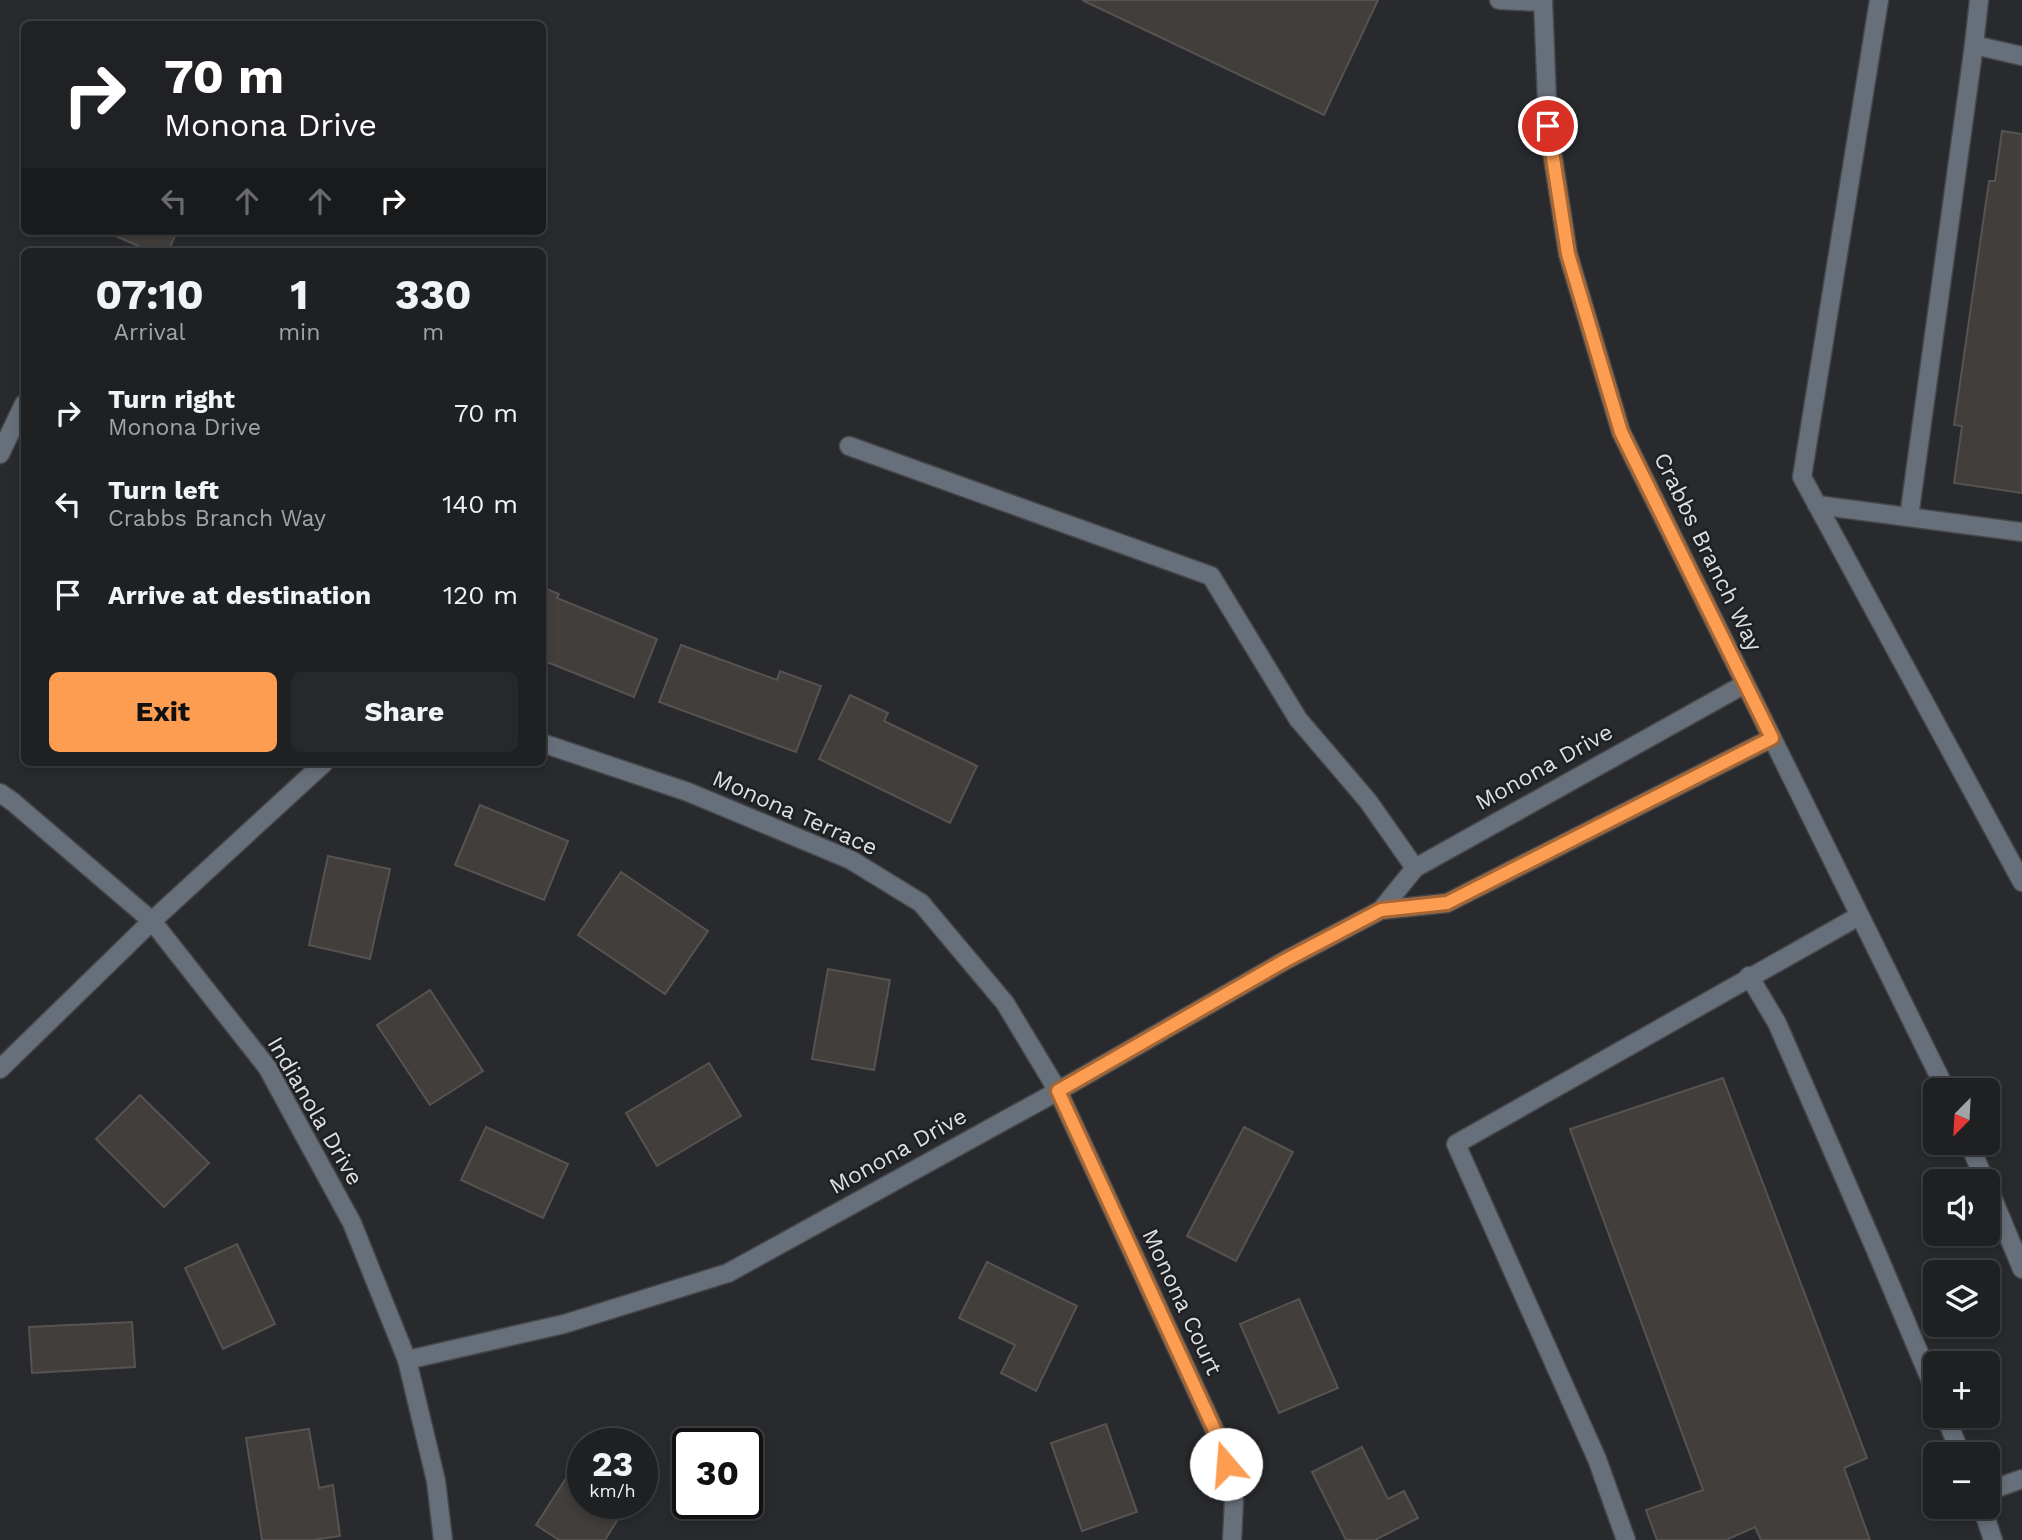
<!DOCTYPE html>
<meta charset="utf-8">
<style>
body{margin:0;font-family:"Work Sans",sans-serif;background:#26282a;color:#f1f3f6;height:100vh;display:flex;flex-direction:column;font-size:26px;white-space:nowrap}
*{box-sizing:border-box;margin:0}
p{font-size:23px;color:#a1a3a5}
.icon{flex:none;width:38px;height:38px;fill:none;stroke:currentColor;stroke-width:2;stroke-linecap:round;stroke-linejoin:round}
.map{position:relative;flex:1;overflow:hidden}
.side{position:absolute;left:21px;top:248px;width:525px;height:518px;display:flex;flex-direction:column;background:#1e2022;border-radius:10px;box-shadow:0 4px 10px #0003,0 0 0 2px #3c3e40}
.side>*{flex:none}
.top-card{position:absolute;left:21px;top:21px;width:525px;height:214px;border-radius:10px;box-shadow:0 4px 10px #0003,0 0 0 2px #3c3e40;background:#202124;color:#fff;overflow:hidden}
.needle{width:46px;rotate:204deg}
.tools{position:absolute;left:1923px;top:1078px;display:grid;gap:14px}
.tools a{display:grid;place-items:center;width:77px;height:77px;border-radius:10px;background:#1e2022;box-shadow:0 4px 10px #0003,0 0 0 2px #3c3e40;font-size:35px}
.speed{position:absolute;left:567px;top:1428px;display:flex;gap:14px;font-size:35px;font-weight:700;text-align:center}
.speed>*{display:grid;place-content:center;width:91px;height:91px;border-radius:50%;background:#1e2022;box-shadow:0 4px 10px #0003,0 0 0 2px #3c3e40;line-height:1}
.speed small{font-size:18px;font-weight:400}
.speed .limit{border:4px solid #111;border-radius:10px;background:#fff;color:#111}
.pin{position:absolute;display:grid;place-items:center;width:60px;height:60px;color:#fff;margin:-30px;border:4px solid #fff;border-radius:50%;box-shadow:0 2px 7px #0007}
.me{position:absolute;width:77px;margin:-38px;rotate:342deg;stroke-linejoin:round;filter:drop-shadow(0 0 5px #0008)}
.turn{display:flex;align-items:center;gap:24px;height:147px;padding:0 28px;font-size:32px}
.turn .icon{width:91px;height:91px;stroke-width:2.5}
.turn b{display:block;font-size:49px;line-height:60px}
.lanes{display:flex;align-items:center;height:66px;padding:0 28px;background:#0003;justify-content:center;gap:35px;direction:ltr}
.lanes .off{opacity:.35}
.eta{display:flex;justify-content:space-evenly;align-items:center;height:119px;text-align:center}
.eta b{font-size:42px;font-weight:700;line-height:49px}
.action{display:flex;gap:14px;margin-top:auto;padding:14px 28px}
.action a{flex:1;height:80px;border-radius:10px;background:#fc9d52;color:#111;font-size:28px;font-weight:700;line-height:80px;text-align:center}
.action a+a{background:#26282a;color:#f1f3f6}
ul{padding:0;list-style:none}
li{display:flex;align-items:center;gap:21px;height:91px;padding:0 28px}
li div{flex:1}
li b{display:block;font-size:26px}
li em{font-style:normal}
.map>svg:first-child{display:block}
.building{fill:#413e3c;stroke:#565351;stroke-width:2}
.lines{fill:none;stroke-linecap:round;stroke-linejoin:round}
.minor-casing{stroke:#45474a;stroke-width:21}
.minor{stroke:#676f7a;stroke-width:18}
.route-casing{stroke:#a46635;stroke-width:18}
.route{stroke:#fc9d52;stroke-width:12}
.labels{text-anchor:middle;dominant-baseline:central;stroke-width:5;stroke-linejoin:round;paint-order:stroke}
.street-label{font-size:23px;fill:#dedfe1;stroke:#1e2023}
</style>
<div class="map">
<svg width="2022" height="1540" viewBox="0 0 2022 1540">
<rect width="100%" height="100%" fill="#282a2d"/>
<!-- building -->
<g class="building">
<path d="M1082 0H1378L1324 115Z"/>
<path d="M2002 131 2022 134V493L1954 483 1962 426 1954 425 1989 181H1995Z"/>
<path d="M104 231H177L168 252H152Z"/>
<path d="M542 587 559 594 557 598 657 639 634 697 542 660Z"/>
<path d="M681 645 777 680 780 671 821 686 796 752 659 702Z"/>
<path d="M850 695 888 713 884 721 977 766 950 823 819 759Z"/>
<path d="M480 805 568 841 544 900 455 865Z"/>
<path d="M328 856 390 869 370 959 309 945Z"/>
<path d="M621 872 708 931 665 994 578 935Z"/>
<path d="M828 969 890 980 874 1070 812 1059Z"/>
<path d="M430 990 483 1071 430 1105 377 1025Z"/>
<path d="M709 1063 741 1116 657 1166 626 1113Z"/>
<path d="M1723 1078 1867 1458 1844 1468 1870 1540H1761L1755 1527 1726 1540H1657L1646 1510 1703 1490 1570 1129Z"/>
<path d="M140 1095 209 1163 164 1207 96 1139Z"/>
<path d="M486 1127 568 1164 543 1218 461 1180Z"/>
<path d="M1244 1127 1293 1152 1236 1261 1187 1236Z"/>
<path d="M237 1244 275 1324 223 1349 185 1268Z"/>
<path d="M987 1262 1077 1306 1036 1391 1001 1373 1015 1345 959 1318Z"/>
<path d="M1299 1299 1338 1388 1279 1413 1240 1324Z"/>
<path d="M132 1322 135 1367 32 1373 29 1327Z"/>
<path d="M1106 1424 1137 1512 1082 1531 1051 1443Z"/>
<path d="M309 1429 319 1488 333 1485 340 1536 313 1540H262L246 1438Z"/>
<path d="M1362 1447 1388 1499 1404 1491 1418 1518 1375 1540H1346L1312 1472Z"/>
<path d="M583 1452V1503H628L605 1540H559L536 1525Z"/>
</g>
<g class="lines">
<defs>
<g id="minor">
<path d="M1499 0 1543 2"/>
<path d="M1543 0 1548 126 1568 254 1621 432 1946 1090"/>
<path d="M1879 0 1802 477 2022 882"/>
<path d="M1979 0 1974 45 2022 56"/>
<path d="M849 446 1211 576 1298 719 1368 801 1415 868"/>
<path d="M0 454 24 404"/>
<path d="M1817 505 2022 532"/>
<path d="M1909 517 1974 45"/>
<path d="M542 743 688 792 851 860 921 903 1005 1003 1058 1091 1222 1446 1234 1501 1232 1540"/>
<path d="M0 793 13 802 152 921 267 1067 352 1223 407 1360 436 1481 443 1540"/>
<path d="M1381 910 1415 868 1745 684"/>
<path d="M1749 976 1777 1023 1877 1253 1936 1393"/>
<path d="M0 1069 152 921 324 763"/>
<path d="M1969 1143 1985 1181"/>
<path d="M1988 1187 2022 1269"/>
<path d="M407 1360 564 1324 728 1273 1058 1091 1286 960 1381 910 1447 903 1772 738"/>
<path d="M1945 1416 1961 1454"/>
<path d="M1988 1491 2022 1479"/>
<path d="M1982 1507 1993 1540"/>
<path d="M1626 1540 1597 1459 1456 1144 1859 916"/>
</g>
</defs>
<!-- minor casing -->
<use href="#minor" class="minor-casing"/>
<!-- minor -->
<use href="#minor" class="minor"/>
</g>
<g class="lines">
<defs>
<path id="route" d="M1226 1464 1222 1446 1058 1091 1286 960 1381 910 1447 903 1772 738 1621 432 1568 254 1548 126"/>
</defs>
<!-- route casing -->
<use href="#route" class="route-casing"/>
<!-- route -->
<use href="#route" class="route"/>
</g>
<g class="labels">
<!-- street labels -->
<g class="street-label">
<text transform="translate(1708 552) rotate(64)">Crabbs Branch Way</text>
<text transform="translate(1544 767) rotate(-29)">Monona Drive</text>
<text transform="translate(795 813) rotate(24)">Monona Terrace</text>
<text transform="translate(315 1111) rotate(60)">Indianola Drive</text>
<text transform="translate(898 1151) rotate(-29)">Monona Drive</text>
<text transform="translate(1182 1302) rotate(65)">Monona Court</text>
</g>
</g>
</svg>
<div class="tools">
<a><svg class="needle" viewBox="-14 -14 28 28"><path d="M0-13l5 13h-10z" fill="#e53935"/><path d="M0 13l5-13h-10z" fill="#a1a3a5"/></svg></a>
<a><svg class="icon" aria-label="sound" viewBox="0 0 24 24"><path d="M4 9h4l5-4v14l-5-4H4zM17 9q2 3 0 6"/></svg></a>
<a><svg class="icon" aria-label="layers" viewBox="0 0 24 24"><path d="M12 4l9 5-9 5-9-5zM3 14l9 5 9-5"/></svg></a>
<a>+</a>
<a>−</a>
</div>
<div class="speed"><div>23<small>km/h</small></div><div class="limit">30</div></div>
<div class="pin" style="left:1548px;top:126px;background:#d93025"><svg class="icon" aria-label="arrive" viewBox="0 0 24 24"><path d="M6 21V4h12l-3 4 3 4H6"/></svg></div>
<svg class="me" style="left:1226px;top:1464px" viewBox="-20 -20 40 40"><circle r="19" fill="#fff"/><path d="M0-13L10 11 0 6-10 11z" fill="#fc9d52"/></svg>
<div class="top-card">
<div class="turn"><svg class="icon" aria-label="right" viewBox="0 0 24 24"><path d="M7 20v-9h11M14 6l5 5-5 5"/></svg><div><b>70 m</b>Monona Drive</div></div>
<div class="lanes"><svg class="icon off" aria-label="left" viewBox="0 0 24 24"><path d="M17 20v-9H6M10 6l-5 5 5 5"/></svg><svg class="icon off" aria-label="ahead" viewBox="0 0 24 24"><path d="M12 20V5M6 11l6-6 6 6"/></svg><svg class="icon off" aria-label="ahead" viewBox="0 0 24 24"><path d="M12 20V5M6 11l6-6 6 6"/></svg><svg class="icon" aria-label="right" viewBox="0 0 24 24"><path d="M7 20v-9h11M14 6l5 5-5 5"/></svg></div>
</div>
<section class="side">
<div class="eta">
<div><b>07:10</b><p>Arrival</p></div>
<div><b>1</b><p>min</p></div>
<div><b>330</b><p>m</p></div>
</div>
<ul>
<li><svg class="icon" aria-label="right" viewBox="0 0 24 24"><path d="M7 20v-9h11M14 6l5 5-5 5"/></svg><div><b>Turn right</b><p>Monona Drive</p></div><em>70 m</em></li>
<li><svg class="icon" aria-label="left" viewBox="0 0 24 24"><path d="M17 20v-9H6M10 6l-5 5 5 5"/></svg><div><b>Turn left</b><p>Crabbs Branch Way</p></div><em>140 m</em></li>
<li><svg class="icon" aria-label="arrive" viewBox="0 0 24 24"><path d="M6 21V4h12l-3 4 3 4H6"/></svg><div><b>Arrive at destination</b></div><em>120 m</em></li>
</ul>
<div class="action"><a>Exit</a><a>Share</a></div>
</section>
</div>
